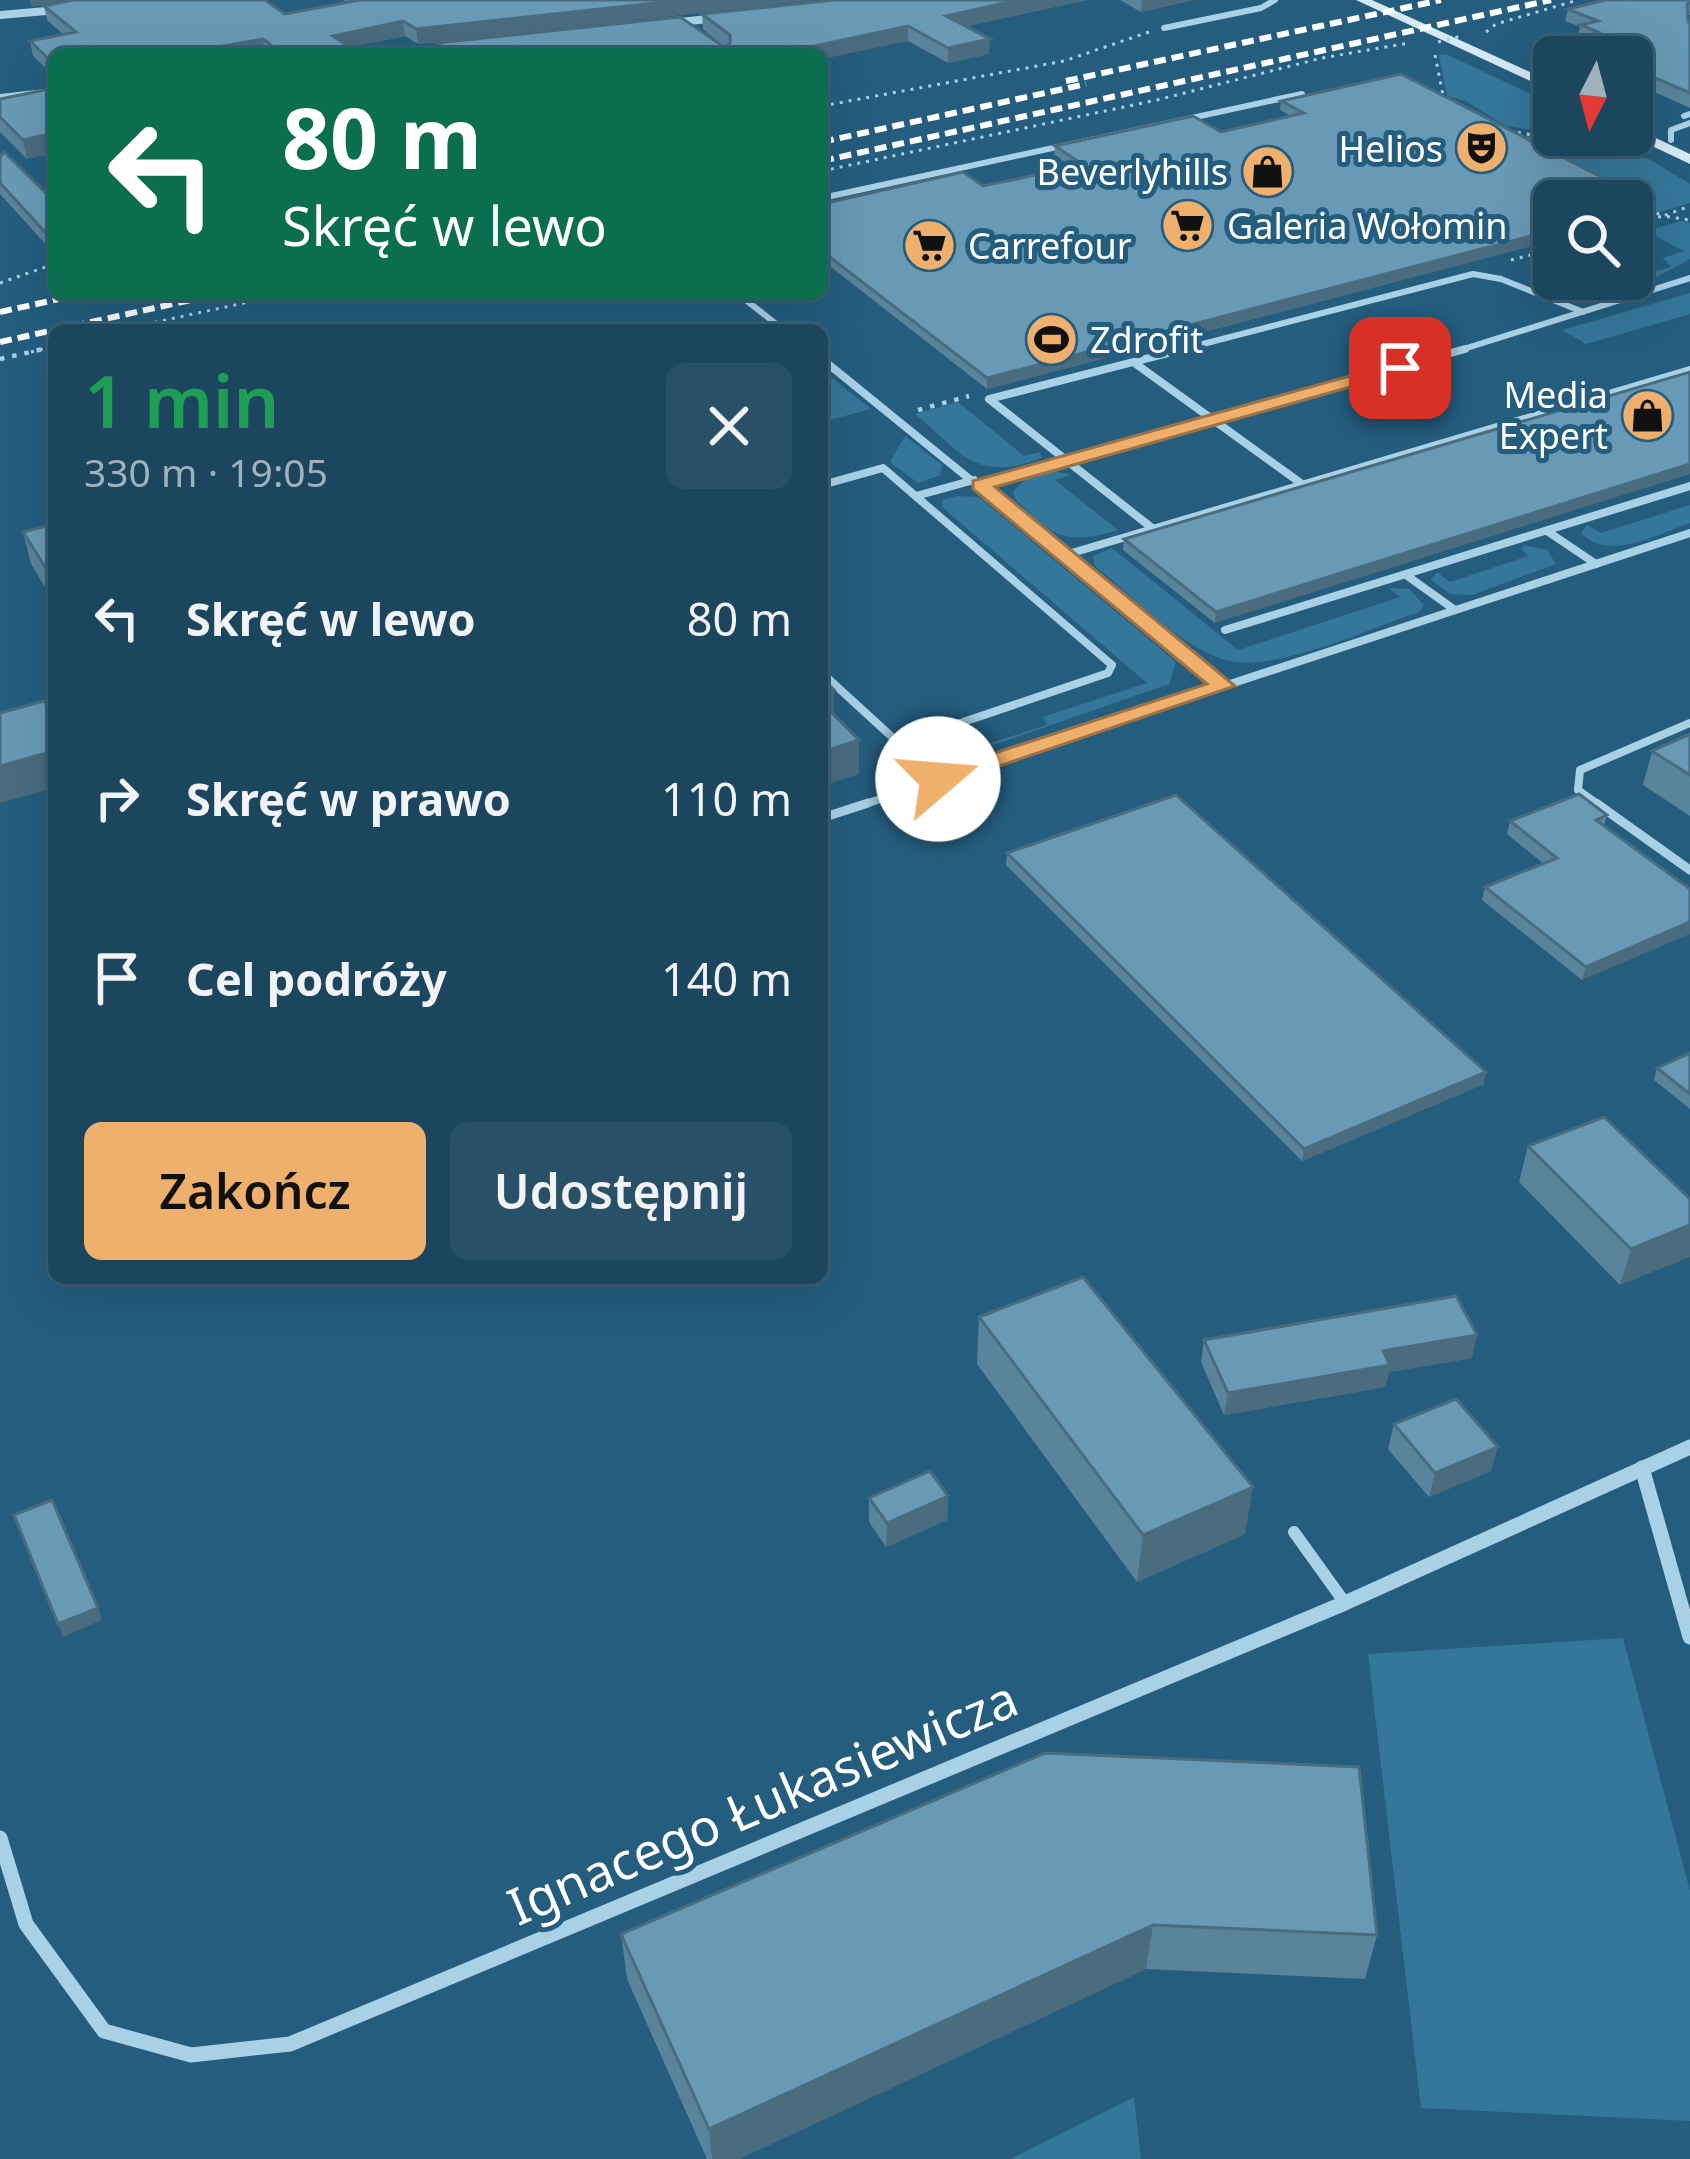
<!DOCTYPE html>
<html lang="pl">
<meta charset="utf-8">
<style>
body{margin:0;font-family:"Noto Sans",sans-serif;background:#285067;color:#f1f3f6;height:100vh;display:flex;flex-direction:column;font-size:45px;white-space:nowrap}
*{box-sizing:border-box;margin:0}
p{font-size:39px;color:#a0b1bc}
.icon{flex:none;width:66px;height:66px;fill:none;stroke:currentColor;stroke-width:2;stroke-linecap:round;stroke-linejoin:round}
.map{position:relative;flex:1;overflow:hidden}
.details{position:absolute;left:48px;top:324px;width:780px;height:960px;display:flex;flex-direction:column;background:#1b465e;border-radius:18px;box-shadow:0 12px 48px #0002,0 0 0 3px #395e73}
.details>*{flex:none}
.guide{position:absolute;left:48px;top:48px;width:780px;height:252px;border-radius:18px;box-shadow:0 12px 48px #0002,0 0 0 3px #395e73;background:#0b6e4f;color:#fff;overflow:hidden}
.needle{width:78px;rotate:186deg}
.controls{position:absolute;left:1533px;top:36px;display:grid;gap:24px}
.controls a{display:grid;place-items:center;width:120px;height:120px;border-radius:18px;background:#1b465e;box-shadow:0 12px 48px #0002,0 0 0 3px #395e73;font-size:60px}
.pin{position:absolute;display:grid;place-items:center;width:102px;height:102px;color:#fff;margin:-51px;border-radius:24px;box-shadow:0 6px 18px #0006}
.me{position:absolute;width:132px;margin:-66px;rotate:72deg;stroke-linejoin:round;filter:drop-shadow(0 0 9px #0008)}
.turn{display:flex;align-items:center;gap:42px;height:252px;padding:0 36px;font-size:54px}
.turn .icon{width:156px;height:156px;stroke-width:2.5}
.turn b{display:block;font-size:84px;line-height:102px}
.round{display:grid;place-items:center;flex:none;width:126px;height:126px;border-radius:18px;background:#285067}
.summary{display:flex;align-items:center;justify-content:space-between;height:204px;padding:0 36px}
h1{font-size:72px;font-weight:600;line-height:90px;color:#1e9e55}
.action{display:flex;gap:24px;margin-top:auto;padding:24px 36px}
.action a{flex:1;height:138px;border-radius:18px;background:#f0b06d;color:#111;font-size:48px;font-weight:600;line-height:138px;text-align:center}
.action a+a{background:#285067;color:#f1f3f6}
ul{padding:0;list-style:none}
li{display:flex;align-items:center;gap:36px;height:180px;padding:0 36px}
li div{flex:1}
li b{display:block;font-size:45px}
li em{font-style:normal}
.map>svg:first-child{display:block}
.green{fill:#35779a}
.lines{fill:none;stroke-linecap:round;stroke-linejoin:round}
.path-far1{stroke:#a9d1e6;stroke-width:3;stroke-dasharray:3 6;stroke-linecap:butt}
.path{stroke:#a9d1e6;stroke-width:4.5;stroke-dasharray:4.5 8;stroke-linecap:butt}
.lane-far3{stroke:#a9d1e6;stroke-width:6}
.lane-far2{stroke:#a9d1e6;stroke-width:8}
.lane-far1{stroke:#a9d1e6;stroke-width:9}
.lane{stroke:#a9d1e6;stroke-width:12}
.street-far1{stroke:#a9d1e6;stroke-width:8}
.street{stroke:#a9d1e6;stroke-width:15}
.secondary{fill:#d3e9f5;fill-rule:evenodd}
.rail{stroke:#fff;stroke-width:6;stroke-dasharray:12 6;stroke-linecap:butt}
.path-bridge{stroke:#a9d1e6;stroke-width:3;stroke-dasharray:3 6;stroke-linecap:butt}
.wall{fill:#5a849c}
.shaded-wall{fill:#4a6c7f}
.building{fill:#699ab5;stroke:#4a6c7f;stroke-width:3}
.route{fill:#f0b06d;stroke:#9c7247;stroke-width:3}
.labels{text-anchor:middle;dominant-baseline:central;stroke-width:10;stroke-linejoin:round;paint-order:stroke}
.far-poi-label{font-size:36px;fill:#fff;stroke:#245d7e;text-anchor:end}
.near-street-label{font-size:51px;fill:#fff;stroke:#245d7e}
</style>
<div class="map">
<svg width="1690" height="2159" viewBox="0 0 1690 2159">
<rect width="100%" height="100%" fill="#245d7e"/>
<!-- green -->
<g class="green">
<path d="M1446 54 1554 105V133L1506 126 1466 101 1447 96 1439 55Z"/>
<path d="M1504 132 1649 159 1690 184V203L1657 213Z"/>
<path d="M1681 221 1690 223V259C1652 280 1599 312 1554 300L1671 267 1663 258 1684 251 1646 231Z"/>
<path d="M1690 293V314L1586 344 1562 330Z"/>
<path d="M822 370 871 409 822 422Z"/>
<path d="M958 402 1024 456 1040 452 1042 458C972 485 957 447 915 414Z"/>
<path d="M905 436 942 465 940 475 918 483 890 462Z"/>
<path d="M1055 471 1071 475 1055 480 1118 530C1065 546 1053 537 1015 499L1013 491 1026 479Z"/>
<path d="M956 496 979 497 1176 662 1169 684 968 754 945 751 935 740 952 734 969 750 1047 725 1043 717 1147 683 942 507 943 500Z"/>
<path d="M1690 505V523C1658 534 1609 562 1581 533L1587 525 1601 533Z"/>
<path d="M1524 545 1547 550 1556 564 1472 595 1450 594 1431 580 1437 572 1450 582 1528 556 1521 549Z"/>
<path d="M1112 548 1238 650 1400 597 1389 588 1409 589 1424 605 1419 612C1370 628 1270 676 1222 659 1175 642 1132 596 1094 565L1093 556Z"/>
<path d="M1623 1638 1690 1891V2121L1421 2108 1368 1654Z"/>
<path d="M1134 2097 1141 2159H1010Z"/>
</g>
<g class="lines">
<!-- path-far1 -->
<g class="path-far1">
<path d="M1486 32 1496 24 1578 0"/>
<path d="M1435 55 1444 100"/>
<path d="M822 106 1064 61 1149 32"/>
<path d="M1509 131 1620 150"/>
<path d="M822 171 1157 100 1322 58 1409 43"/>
<path d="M1632 202 1663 216 1690 206"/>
<path d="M1632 224 1663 216 1690 220"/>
<path d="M1511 260 1554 249"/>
<path d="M0 283 54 264"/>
<path d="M119 330 286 294"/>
<path d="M31 352 54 346"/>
</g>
<!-- path -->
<g class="path">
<path d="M0 359 43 349"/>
<path d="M918 410 969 396"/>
</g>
<!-- lane-far3 -->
<g class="lane-far3">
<path d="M1164 28 1261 8 1275 0"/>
<path d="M1684 116 1690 114"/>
<path d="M1671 140V130L1690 123"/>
<path d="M822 198 1302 94"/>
<path d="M738 294 784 330"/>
<path d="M1172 352 1473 274 1501 279 1583 312"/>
<path d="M1454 352 1690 278"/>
</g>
<!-- lane-far2 -->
<g class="lane-far2">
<path d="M822 359 1224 686"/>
<path d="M1136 364 1302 484"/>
<path d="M822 485 883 468 1112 665 1108 673 901 743"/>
<path d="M980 485 1465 349"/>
<path d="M916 496 974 480"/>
<path d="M1152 528 989 399 1184 349"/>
<path d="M1547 531 1596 564"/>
<path d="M1065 555 1690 370"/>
<path d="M1406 575 1455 610"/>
<path d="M1225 630 1690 486"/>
<path d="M822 673 938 779"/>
<path d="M859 806 1690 533"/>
<path d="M1600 806 1578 790 1580 770 1690 723"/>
</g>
<!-- lane-far1 -->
<g class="lane-far1">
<path d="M1596 803 1690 870"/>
<path d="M822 818 868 803"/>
</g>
<!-- lane -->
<path class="lane" d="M1294 1532 1345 1603"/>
<!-- street-far1 -->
<g class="street-far1">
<path d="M0 15 58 10"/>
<path d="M671 23 717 18"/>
<path d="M402 54 448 49"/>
<path d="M0 98 54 92"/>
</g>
<!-- street -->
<g class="street">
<path d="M1642 1468 1690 1637"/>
<path d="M0 1838 26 1924 104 2031 191 2055 290 2044 1345 1603 1690 1447"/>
</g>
<!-- secondary -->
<g class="secondary">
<path d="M1356 0H1372L1554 83V92Z"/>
<path d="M1632 127 1690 154V164L1629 135Z"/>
</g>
<!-- rail -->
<g class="rail">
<path d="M1066 81 1441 0"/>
<path d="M822 142 1086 84"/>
<path d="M822 161 1551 0"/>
<path d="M0 312 82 294"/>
<path d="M55 330 218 294"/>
<path d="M0 342 54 330"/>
</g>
<!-- path-bridge -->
<path class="path-bridge" d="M1438 42 1461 36"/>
</g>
<!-- wall -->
<g class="wall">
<path d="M344 0H814L418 44 405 36 350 47 360 54H54V76L33 56 30 41 64 35 47 20 44 6 285 14 347 3Z"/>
<path d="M834 0H1087L965 26 989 54 948 63 908 41 822 54H438L437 43 724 47 703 29 702 14Z"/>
<path d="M1120 0H1193L1141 12Z"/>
<path d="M1690 0V15H1688V22H1690V108L1632 82V57H1589L1575 50 1580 27 1565 21 1568 9Z"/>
<path d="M1401 74 1654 204 1652 214 1632 219V201H1554V240L987 389 822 260V204L963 172 983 186 1017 179 1071 166 1054 155 1055 146 1193 116 1221 132 1291 116 1280 110 1281 101Z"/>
<path d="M54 88 27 159 0 132V99Z"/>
<path d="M0 157 54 201V247L49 248 0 194Z"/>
<path d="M1690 372 1215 623 1123 550 1124 539Z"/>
<path d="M54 524V602L31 564 23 532Z"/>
<path d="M1690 734V816L1643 785 1652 751Z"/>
<path d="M1607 815 1604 826 1690 889 1582 980 1482 900 1485 887 1544 864 1507 834 1510 821Z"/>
<path d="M1007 853 1484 1084 1302 1161 1006 865Z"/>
<path d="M1690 1053V1109L1654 1080 1657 1068Z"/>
<path d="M1528 1146 1690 1199 1620 1285 1519 1182Z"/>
<path d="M979 1317 1245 1534 1137 1582 977 1364Z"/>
<path d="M1204 1340 1472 1358 1389 1372 1385 1387 1224 1415 1201 1362Z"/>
<path d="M1394 1424 1491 1471 1429 1497 1388 1449Z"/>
<path d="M948 1496 947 1520 886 1547 869 1522V1498Z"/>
<path d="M1045 1753 1377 1935 1365 1979 1146 1969 739 2159H707L627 1979 621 1934Z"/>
</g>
<!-- shaded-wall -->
<g class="shaded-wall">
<path d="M30 0H64L32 7Z"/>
<path d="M683 0H814L418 44 416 29Z"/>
<path d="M1018 0H1087L946 31V16Z"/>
<path d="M1142 0H1193L1141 12Z"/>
<path d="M403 21 405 36 335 50 333 36Z"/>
<path d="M908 26V41L822 59V54H787V52Z"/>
<path d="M263 39 264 54H178Z"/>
<path d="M990 39 989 54 948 63V48Z"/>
<path d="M519 46V54H481Z"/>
<path d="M54 133V153L27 159 23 140Z"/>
<path d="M1654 204 1652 214 1632 219V210Z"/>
<path d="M1554 230V240L987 389V378Z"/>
<path d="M54 231V247L49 248 46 233Z"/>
<path d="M1690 464V474L1215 623 1216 612Z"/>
<path d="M834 690V723L822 727V693Z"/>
<path d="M859 740V774L822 786V752Z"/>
<path d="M54 751V788L0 803V766Z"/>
<path d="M1690 922V934L1582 980 1586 967Z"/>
<path d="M1486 1072 1484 1084 1302 1161 1304 1149Z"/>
<path d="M1690 1225V1257L1620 1285 1631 1249Z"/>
<path d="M1477 1335 1472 1358 1389 1372 1385 1387 1224 1415 1228 1393 1383 1351Z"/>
<path d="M1498 1447 1491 1471 1429 1497 1435 1473Z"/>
<path d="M1253 1487 1245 1534 1137 1582 1143 1535Z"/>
<path d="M948 1496 947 1520 886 1547 887 1523Z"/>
<path d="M98 1608 102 1620 63 1637 58 1624Z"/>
<path d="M1153 1925 1146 1969 739 2159H712L709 2129Z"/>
</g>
<!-- building -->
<g class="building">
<path d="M73 0H265L285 14 360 0H683L416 29 403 21 333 36 360 54H283L263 39 178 54H155L152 51 139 54H54V64L30 41 76 32 44 6Z"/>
<path d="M834 0H1018L946 16 990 39 948 48 908 26 787 52 789 54H556L548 49 530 53 519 46 481 54H453L437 43 680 17 724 47 730 43V35L702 14Z"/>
<path d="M1606 0H1690V3L1687 4 1688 22H1690V93L1632 68V57H1607L1590 50 1600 47 1578 38 1598 32 1581 25 1598 21 1568 9Z"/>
<path d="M1401 74 1654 204 1632 210V201H1554V230L987 378 822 251V204L963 172 983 186 1017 179 1082 164 1055 146 1193 116 1221 132 1304 113 1281 101Z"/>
<path d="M54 88V133L23 140 0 117V99Z"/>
<path d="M4 152 54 201V231L46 233 0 183V157Z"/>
<path d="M1690 372V464L1216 612 1124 539Z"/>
<path d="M54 524V581L23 532Z"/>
<path d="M822 678 834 690 822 693Z"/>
<path d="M44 701 54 719V751L0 766V713Z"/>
<path d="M822 703 859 740 822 752Z"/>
<path d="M1690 734V775L1652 751Z"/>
<path d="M1579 794 1607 815 1596 820 1690 889V922L1586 967 1485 887 1557 858 1510 821Z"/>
<path d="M1176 795 1486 1072 1304 1149 1007 853Z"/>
<path d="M1690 1053V1094L1657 1068Z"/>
<path d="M1604 1117 1690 1199V1225L1631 1249 1528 1146Z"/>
<path d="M1083 1277 1253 1487 1143 1535 979 1317Z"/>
<path d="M1456 1296 1477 1335 1383 1351 1390 1365 1228 1393 1204 1340Z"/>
<path d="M1456 1399 1498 1447 1435 1473 1394 1424Z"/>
<path d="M930 1471 948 1496 887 1523 869 1498Z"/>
<path d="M52 1500 98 1608 58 1624 14 1515Z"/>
<path d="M1045 1753 1359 1767 1377 1935 1153 1925 709 2129 621 1934Z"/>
</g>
<!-- route -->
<path class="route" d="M1400 362 1409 368 1407 371 995 487 1235 686 946 784H930V774L1207 684 973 489V481Z"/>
<!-- icons -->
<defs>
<symbol id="theatre-disc" viewBox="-11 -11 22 22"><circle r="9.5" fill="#f0b06d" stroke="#245d7e"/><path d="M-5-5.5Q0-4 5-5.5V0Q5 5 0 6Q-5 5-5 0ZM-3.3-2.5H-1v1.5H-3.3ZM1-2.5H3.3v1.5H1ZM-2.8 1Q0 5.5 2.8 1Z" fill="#111"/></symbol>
<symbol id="shop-disc" viewBox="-11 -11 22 22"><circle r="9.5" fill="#f0b06d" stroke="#245d7e"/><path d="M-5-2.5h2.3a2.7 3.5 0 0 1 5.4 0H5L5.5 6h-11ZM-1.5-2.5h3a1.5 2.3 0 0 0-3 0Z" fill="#111"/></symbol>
<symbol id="supermarket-disc" viewBox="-11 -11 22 22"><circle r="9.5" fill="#f0b06d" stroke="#245d7e"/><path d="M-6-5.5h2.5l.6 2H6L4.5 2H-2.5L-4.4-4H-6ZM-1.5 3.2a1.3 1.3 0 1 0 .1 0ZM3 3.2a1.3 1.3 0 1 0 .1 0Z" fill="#111"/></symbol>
<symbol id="stadium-disc" viewBox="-11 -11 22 22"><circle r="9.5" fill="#f0b06d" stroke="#245d7e"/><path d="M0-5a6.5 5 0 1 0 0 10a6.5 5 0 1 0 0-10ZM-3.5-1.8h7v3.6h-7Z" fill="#111"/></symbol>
</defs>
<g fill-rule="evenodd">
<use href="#theatre-disc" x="1452" y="118" width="59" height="59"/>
<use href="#shop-disc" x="1238" y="142" width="59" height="59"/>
<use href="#supermarket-disc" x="1158" y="196" width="59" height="59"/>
<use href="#supermarket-disc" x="900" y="216" width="59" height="59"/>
<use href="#stadium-disc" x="1022" y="310" width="59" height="59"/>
<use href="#shop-disc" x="1618" y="386" width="59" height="59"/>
</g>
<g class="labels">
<!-- far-poi labels -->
<g class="far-poi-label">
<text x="1443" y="148">Helios</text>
<text x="1228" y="171">Beverlyhills</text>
<text x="1227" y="225" text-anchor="start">Galeria Wołomin</text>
<text x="968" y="245" text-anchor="start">Carrefour</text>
<text x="1090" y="339" text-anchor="start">Zdrofit</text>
<text x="1608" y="394">Media<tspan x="1608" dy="41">Expert</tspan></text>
</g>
<!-- near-street labels -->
<g class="near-street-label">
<text transform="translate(762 1801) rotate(-23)">Ignacego Łukasiewicza</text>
</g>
</g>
</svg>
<div class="controls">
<a><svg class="needle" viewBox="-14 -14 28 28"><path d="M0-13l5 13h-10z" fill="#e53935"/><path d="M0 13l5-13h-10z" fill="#a0b1bc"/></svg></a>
<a><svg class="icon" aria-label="search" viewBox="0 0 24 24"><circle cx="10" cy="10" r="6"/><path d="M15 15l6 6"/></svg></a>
</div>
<div class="pin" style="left:1400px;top:368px;background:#d93025"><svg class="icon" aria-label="arrive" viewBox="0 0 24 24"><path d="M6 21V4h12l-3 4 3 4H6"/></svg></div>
<svg class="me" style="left:938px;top:779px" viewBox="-20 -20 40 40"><circle r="19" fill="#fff"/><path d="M0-13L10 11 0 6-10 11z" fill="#f0b06d"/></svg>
<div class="guide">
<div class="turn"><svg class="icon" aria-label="left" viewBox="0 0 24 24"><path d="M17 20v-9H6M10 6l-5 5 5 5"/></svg><div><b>80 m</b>Skręć w lewo</div></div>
</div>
<section class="details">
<div class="summary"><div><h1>1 min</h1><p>330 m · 19:05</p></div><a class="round"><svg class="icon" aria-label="close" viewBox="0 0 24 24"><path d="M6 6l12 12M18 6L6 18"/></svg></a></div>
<ul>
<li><svg class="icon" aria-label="left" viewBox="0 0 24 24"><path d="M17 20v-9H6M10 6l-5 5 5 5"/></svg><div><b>Skręć w lewo</b></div><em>80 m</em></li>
<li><svg class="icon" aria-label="right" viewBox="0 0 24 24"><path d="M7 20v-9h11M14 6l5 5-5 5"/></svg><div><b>Skręć w prawo</b></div><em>110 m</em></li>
<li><svg class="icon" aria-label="arrive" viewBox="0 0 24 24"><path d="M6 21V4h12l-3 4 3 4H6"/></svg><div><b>Cel podróży</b></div><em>140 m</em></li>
</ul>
<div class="action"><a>Zakończ</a><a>Udostępnij</a></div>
</section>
</div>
